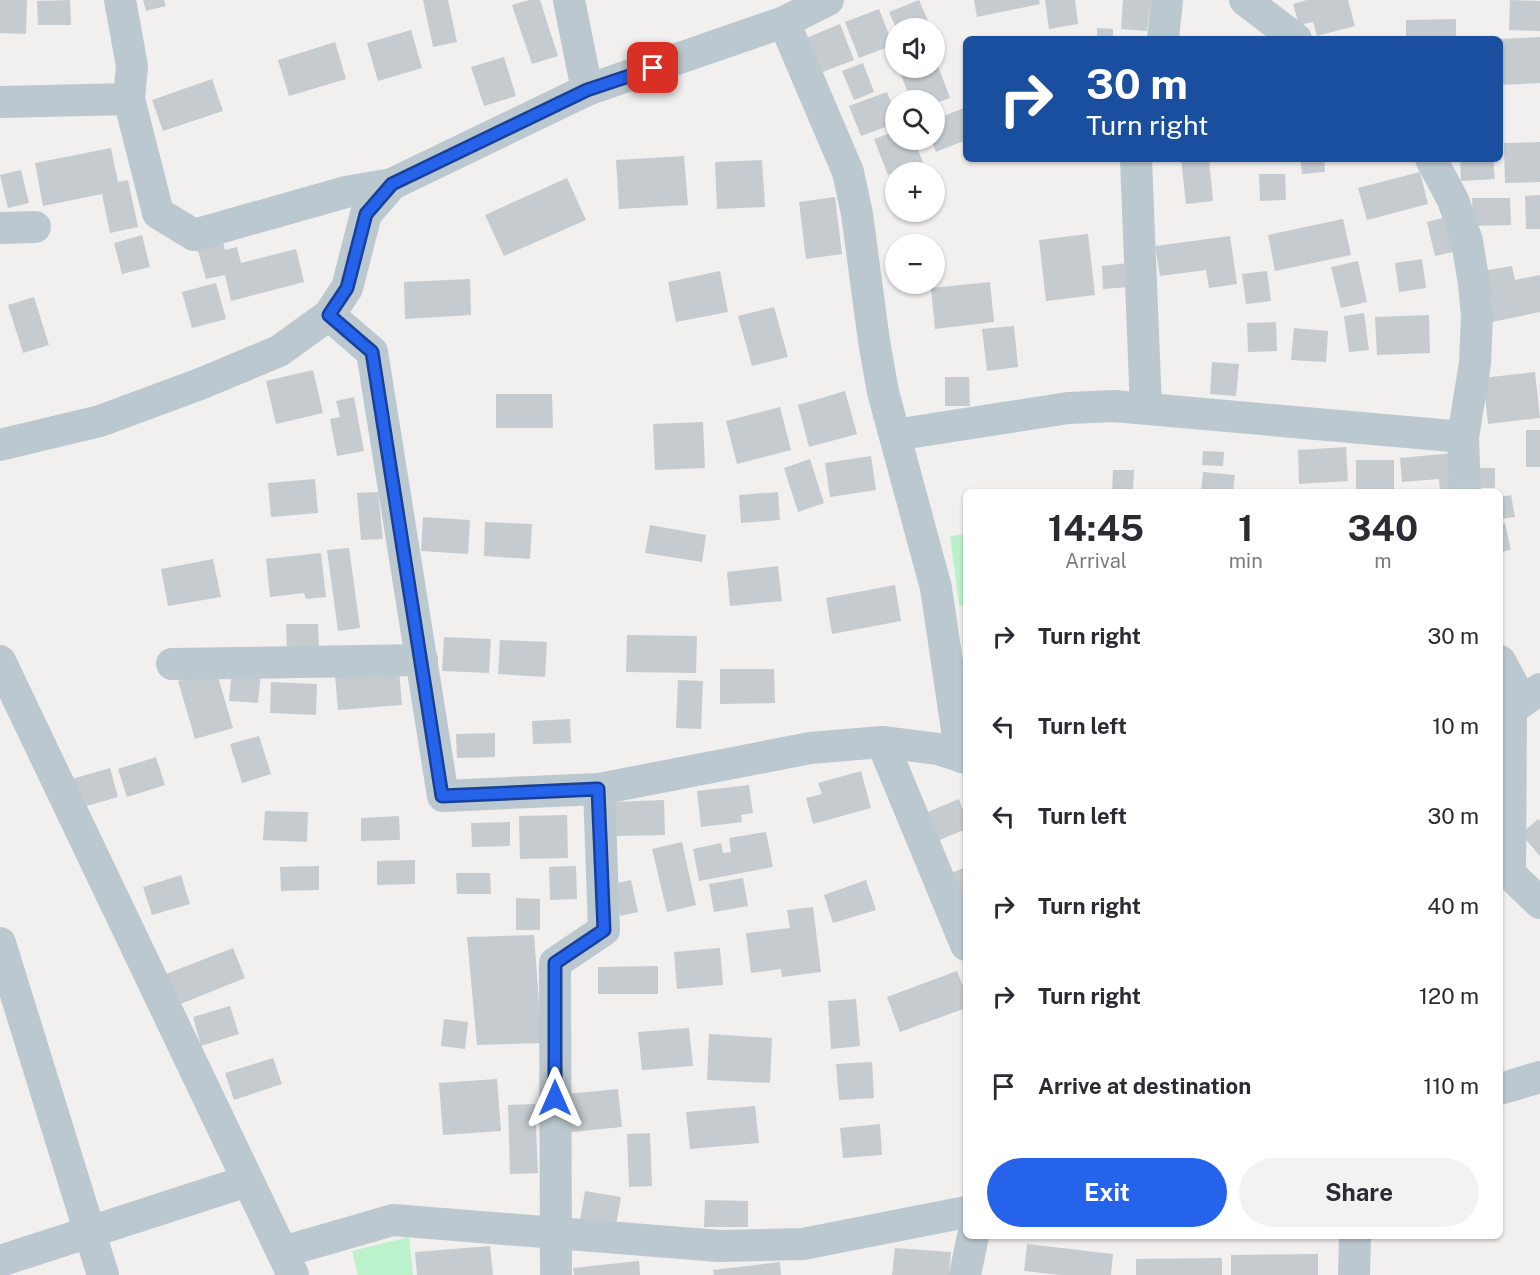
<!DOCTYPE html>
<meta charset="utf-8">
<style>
body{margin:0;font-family:"Public Sans",sans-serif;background:#f2f2f3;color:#2b2b33;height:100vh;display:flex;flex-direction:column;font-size:22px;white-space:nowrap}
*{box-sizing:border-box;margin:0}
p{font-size:20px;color:#7c7c81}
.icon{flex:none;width:33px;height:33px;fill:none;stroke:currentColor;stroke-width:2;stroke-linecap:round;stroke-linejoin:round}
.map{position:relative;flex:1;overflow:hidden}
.drawer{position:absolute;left:963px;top:489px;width:540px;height:750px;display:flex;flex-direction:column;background:#fff;border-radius:9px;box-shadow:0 2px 4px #0004}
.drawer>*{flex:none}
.banner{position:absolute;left:963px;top:36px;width:540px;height:126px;border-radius:9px;box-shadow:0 2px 4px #0004;background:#1a4fa0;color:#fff;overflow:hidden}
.buttons{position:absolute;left:885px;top:18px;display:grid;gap:12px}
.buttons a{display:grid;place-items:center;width:60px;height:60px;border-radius:50%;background:#fff;box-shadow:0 2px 4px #0004;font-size:30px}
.pin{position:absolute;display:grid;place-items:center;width:51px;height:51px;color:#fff;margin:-26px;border-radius:12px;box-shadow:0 3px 9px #0006}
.me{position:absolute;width:66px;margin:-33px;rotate:0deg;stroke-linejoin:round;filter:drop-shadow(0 0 4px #0008)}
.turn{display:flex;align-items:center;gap:21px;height:126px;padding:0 24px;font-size:27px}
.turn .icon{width:78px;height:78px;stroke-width:2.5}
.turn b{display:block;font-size:42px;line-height:51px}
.eta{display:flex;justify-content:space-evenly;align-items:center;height:102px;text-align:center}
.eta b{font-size:36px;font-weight:700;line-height:42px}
.primary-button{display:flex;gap:12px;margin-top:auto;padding:12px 24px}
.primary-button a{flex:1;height:69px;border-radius:36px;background:#2563eb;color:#fff;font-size:24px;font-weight:700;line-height:69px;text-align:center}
.primary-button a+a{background:#f2f2f3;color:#2b2b33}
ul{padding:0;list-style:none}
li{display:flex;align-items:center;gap:18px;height:90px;padding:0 24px}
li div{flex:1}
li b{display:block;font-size:22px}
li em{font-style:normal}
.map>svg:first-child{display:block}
.green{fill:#bbf2cc}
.building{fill:#c6cbcf}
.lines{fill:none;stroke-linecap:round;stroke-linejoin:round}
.minor{stroke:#bcc8cf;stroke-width:32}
.route-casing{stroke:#184099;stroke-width:15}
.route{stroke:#2563eb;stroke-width:10}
</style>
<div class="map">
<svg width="1540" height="1275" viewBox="0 0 1540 1275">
<rect width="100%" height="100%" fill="#f2efef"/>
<!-- green -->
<g class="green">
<path d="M966 534V606H959L950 536Z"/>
<path d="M409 1237 413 1275H358L352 1251Z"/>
</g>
<!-- building -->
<g class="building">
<path d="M0 0H27L26 34 0 33Z"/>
<path d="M70 0 71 25H38L37 1Z"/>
<path d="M143 0H164L166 6 146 11Z"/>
<path d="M423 0H448L457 42 433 47Z"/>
<path d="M529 0H540L558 56 532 64 512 5Z"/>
<path d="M919 0 931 28H896L889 12Z"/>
<path d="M974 0H1039L1040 4 977 17Z"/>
<path d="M1045 0H1075L1078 24 1049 29Z"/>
<path d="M1123 0H1151L1147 31 1121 29Z"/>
<path d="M1307 0H1348L1355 26 1317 36 1313 22 1299 25 1293 4Z"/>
<path d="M1510 0 1540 1V31L1509 30Z"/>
<path d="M879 9 893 45 859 58 845 22Z"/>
<path d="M1456 19V39H1406V20Z"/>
<path d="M840 24 854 60 820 73 806 38Z"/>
<path d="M1097 28 1113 29V39H1097Z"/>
<path d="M411 30 422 68 378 81 367 43Z"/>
<path d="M1540 37V83L1500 85V39Z"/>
<path d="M335 42 346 79 289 96 278 60Z"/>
<path d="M504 57 516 96 484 106 471 67Z"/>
<path d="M935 58 950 98 934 104V100H911L901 75 921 68H934Z"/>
<path d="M863 63 874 92 854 100 842 71Z"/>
<path d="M212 79 223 111 163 131 152 100Z"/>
<path d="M887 92 896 114V123L861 136 849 106Z"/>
<path d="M966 107V140L936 152 931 140H934V120Z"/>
<path d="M896 131V140H914L923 162 888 175 874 139Z"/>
<path d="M1540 142V182L1505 183 1504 143Z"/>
<path d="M111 148 118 182 128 180 138 227 110 233 102 194 43 206 35 163Z"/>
<path d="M684 156 688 205 619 209 616 160Z"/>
<path d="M1181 159H1209L1213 201 1186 204Z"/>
<path d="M1300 159H1324L1325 172 1302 174Z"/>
<path d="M1460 159H1493L1495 179 1461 181Z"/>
<path d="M762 160 765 207 717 209 715 162Z"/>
<path d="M21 170 29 203 8 208 0 175Z"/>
<path d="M1420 172 1428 204 1367 220 1358 188Z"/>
<path d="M1259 174H1285L1286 200 1260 201Z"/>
<path d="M567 178 586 220 504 256 485 215Z"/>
<path d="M1540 195V229H1526L1525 196Z"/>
<path d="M835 197 842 254 806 259 799 202Z"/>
<path d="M1472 198H1510L1511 225 1473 226Z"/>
<path d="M1449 216 1457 251 1435 256 1427 222Z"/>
<path d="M1343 219 1351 255 1275 271 1268 235Z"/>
<path d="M1088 234 1095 295 1046 301 1039 240Z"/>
<path d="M142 235 150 267 122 274 114 243Z"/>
<path d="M1230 236 1237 284 1209 288 1206 270 1160 276 1155 246Z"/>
<path d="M222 238 225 250 237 247 241 263 296 249 304 282 231 301 225 275 206 279 196 244Z"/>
<path d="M1422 259 1426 288 1399 292 1395 263Z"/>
<path d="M1358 261 1367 302 1341 308 1331 267Z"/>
<path d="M1128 263 1130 287 1103 289 1102 266Z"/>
<path d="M1512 266 1515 280 1540 275V312L1492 322 1482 271Z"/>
<path d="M720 271 728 312 676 322 668 282Z"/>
<path d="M1267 271 1271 301 1246 304 1242 274Z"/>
<path d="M470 279 471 315 405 319 404 282Z"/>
<path d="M990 282 994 322 935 329 931 288Z"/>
<path d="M216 283 226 319 192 328 182 292Z"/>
<path d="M34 297 49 345 23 353 8 305Z"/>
<path d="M774 307 788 357 752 366 738 316Z"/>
<path d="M1364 313 1369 350 1349 352 1344 316Z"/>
<path d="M1429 315 1430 353 1377 355 1375 317Z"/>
<path d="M1276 322 1277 351 1248 352 1247 323Z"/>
<path d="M1014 326 1018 367 987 371 982 329Z"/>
<path d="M1294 328 1328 331 1326 362 1291 360Z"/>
<path d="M1212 362 1239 364 1236 396 1210 394Z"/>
<path d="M313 370 323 413 276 424 266 381Z"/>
<path d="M1535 372 1540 418 1488 424 1483 378Z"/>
<path d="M945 377H969L970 406H945Z"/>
<path d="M845 391 857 434 809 447 798 405Z"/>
<path d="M496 394H552L553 428H496Z"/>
<path d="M354 397 364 451 337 456 330 419 340 417 336 401Z"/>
<path d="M780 407 791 450 737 464 726 421Z"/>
<path d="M703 422 705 468 655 470 653 424Z"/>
<rect x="1526" y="430" width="14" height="37"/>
<path d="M1346 447 1348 481 1299 484 1298 450Z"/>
<path d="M1203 451 1224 452 1223 466 1202 465Z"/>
<path d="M1453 453 1456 490 1440 492 1439 479 1402 482 1400 458Z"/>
<path d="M871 456 876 490 830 497 825 463Z"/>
<path d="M810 459 824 503 798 512 784 468Z"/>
<rect x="1356" y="460" width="38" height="32"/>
<path d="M1472 468H1495V488H1473Z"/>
<path d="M1113 470H1134L1133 492H1112Z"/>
<path d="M1203 472 1235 475 1233 492H1201Z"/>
<path d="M315 479 318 513 271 517 268 483Z"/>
<path d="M378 492 383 539 361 540 357 493Z"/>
<path d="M778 492 780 520 741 523 739 495Z"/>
<path d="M1511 495 1515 517 1500 519V497Z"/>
<path d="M423 517 470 520 468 554 421 551Z"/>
<path d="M485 522 532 524 530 559 484 556Z"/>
<path d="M1505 523 1511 550 1500 552V524Z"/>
<path d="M650 525 706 535 702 562 645 553Z"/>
<path d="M349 548 360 628 338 631 327 550Z"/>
<path d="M321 553 326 597 306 599 304 593 270 597 266 559Z"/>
<path d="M213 559 221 597 168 606 161 569Z"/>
<path d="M778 566 782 601 730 606 727 572Z"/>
<path d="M895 585 901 621 832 634 826 598Z"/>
<path d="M286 624H318L319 648 287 649Z"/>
<path d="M627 635 697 636 696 673 626 672Z"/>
<path d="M444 637 491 639 489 673 442 671Z"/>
<path d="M500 640 547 642 545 677 498 674Z"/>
<path d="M232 669 261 672 258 703 229 701Z"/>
<path d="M720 669H774L775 703 720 704Z"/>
<path d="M216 670 233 728 195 739 178 681Z"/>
<path d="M399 670 402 705 338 710 335 675Z"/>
<path d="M678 680 703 681 701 729 676 728Z"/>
<path d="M271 682 317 684 316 715 270 713Z"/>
<path d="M570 719 571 743 533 744 532 721Z"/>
<path d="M495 733V757L457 758 456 734Z"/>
<path d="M259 736 271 774 242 783 230 744Z"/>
<path d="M156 757 165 785 127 797 118 769Z"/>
<path d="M110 768 118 797 80 808 72 779Z"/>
<path d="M861 771 871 808 813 824 806 798 822 794 818 783Z"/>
<path d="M749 785 753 813 741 815 742 822 701 827 697 791Z"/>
<path d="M959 799 966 818V829L935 842 923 814Z"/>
<path d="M664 800 665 835 614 836 613 802Z"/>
<path d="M265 811 308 812 307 842 263 840Z"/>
<path d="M567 815 568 858 520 859 519 816Z"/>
<path d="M399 816 400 840 361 841V818Z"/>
<path d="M1538 819 1540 821V856L1521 834Z"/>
<path d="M510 822V846L472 847 471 823Z"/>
<path d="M766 832 773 867 699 881 693 849 721 843 723 853 731 852 729 838Z"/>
<path d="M682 842 696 905 667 912 652 849Z"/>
<path d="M415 860V884L377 885V861Z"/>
<path d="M319 866V890L281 891 280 867Z"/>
<path d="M576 866 577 899 550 900 549 867Z"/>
<path d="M966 867V907L951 873Z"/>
<path d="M456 873H490L491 894H457Z"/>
<path d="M181 875 190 904 152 915 143 887Z"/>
<path d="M743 878 748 906 714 912 709 884Z"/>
<path d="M631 880 638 912 620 916 613 884Z"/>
<path d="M866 880 876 910 833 923 824 895Z"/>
<path d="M516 898 540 899V930H516Z"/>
<path d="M813 907 821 972 782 977 781 969 751 973 746 933 790 928 787 910Z"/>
<path d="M534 935 542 1043 477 1045 467 937Z"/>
<path d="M233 948 245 978 178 1005 166 974Z"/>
<path d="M720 948 723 985 677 989 674 952Z"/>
<path d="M658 966V994H598V967Z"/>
<path d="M957 971 966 994V1008L900 1032 887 997Z"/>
<path d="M856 999 860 1046 831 1049 828 1001Z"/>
<path d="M230 1006 239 1034 201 1046 193 1017Z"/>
<path d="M444 1019 468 1022 465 1049 441 1046Z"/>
<path d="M689 1028 693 1066 642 1070 638 1032Z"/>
<path d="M709 1034 772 1038 770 1083 707 1080Z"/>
<path d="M273 1058 282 1084 234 1100 225 1073Z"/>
<path d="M872 1062 874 1098 839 1100 836 1064Z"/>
<path d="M497 1079 501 1131 443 1135 439 1083Z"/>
<path d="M618 1089 622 1127 571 1132 567 1094Z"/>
<path d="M535 1104 538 1173 510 1174 508 1105Z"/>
<path d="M755 1106 759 1143 690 1149 686 1112Z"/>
<path d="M880 1124 882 1155 843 1158 840 1128Z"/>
<path d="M650 1133 652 1186 629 1187 627 1134Z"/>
<path d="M585 1191 621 1197 616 1225 580 1220Z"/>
<path d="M705 1200 748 1201V1227H704Z"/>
<path d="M1027 1244 1113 1254 1111 1275H1061L1024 1271Z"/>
<path d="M490 1246 493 1275H417L415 1252Z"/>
<path d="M895 1248 951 1252 949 1275H892Z"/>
<path d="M1318 1254V1275H1231V1255Z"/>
<path d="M1222 1258V1275H1136V1259Z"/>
<path d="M639 1261 640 1275H574L573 1268Z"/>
<path d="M780 1262 781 1275H714L713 1270Z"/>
</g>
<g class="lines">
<!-- minor -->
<g class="minor">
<path d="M120 0 132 66 129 99"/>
<path d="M569 0 587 90"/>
<path d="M1245 0 1296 39"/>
<path d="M784 22 848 172 857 214 874 341 883 392 936 588 961 757"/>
<path d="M1163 39 1167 0"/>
<path d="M0 102 129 99 158 213 194 235 346 192 392 184 587 90 784 22 828 0"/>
<path d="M1136 159 1146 408"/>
<path d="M1431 159 1453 200 1467 241 1474 284 1477 316 1475 363 1463 437 1465 492"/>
<path d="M0 228 35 227"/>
<path d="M329 315 372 352 443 796 599 789 810 748 882 742 938 749 966 758"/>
<path d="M895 435 1068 408 1114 406 1463 437"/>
<path d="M0 445 100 421 200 384 279 351 329 315 347 288 366 214 392 184"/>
<path d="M0 661 293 1275"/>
<path d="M1500 661 1522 702"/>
<path d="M172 664 422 660"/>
<path d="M1511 709 1510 874 1540 903"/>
<path d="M1500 717 1540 689"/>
<path d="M882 742 966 945"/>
<path d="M0 943 103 1275"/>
<path d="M1500 1089 1540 1077"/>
<path d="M282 1252 393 1220 719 1246 803 1244 966 1212"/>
<path d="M0 1261 247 1181"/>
<path d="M556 1275 555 963 604 930 599 789"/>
<path d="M965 1275 973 1236"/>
<path d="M1354 1275 1355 1236"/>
</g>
</g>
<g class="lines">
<defs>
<path id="route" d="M555 1098V963L604 930 598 789 442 796 372 352 329 315 347 288 366 214 392 184 587 90 653 68"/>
</defs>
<!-- route casing -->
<use href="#route" class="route-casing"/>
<!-- route -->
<use href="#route" class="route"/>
</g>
</svg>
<div class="buttons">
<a><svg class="icon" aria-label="sound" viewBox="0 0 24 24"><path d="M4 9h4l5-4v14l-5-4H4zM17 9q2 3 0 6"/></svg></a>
<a><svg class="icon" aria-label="search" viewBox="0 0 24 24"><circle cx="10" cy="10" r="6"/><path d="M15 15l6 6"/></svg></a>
<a>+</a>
<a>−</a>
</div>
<div class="pin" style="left:653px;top:68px;background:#d93025"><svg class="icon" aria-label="arrive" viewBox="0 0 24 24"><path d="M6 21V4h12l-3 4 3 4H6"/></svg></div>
<svg class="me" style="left:555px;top:1098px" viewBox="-20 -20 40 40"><path d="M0-17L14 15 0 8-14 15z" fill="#2563eb" stroke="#fff" stroke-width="4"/></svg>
<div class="banner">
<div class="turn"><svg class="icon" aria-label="right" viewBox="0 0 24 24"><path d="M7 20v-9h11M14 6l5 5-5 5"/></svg><div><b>30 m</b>Turn right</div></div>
</div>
<section class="drawer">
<div class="eta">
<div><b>14:45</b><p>Arrival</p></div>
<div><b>1</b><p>min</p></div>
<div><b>340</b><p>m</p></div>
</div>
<ul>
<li><svg class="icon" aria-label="right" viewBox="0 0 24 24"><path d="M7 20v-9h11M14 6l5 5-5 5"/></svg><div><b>Turn right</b></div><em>30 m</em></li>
<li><svg class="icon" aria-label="left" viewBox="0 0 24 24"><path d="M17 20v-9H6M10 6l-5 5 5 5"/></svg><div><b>Turn left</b></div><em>10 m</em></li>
<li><svg class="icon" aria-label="left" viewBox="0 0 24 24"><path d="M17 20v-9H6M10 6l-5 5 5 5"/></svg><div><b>Turn left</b></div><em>30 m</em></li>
<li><svg class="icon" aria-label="right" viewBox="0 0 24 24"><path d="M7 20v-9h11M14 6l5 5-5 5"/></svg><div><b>Turn right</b></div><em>40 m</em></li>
<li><svg class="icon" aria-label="right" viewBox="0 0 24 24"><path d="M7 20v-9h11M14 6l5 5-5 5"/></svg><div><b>Turn right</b></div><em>120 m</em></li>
<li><svg class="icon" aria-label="arrive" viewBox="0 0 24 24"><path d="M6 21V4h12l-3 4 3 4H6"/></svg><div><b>Arrive at destination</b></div><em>110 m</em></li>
</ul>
<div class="primary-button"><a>Exit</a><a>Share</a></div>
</section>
</div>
